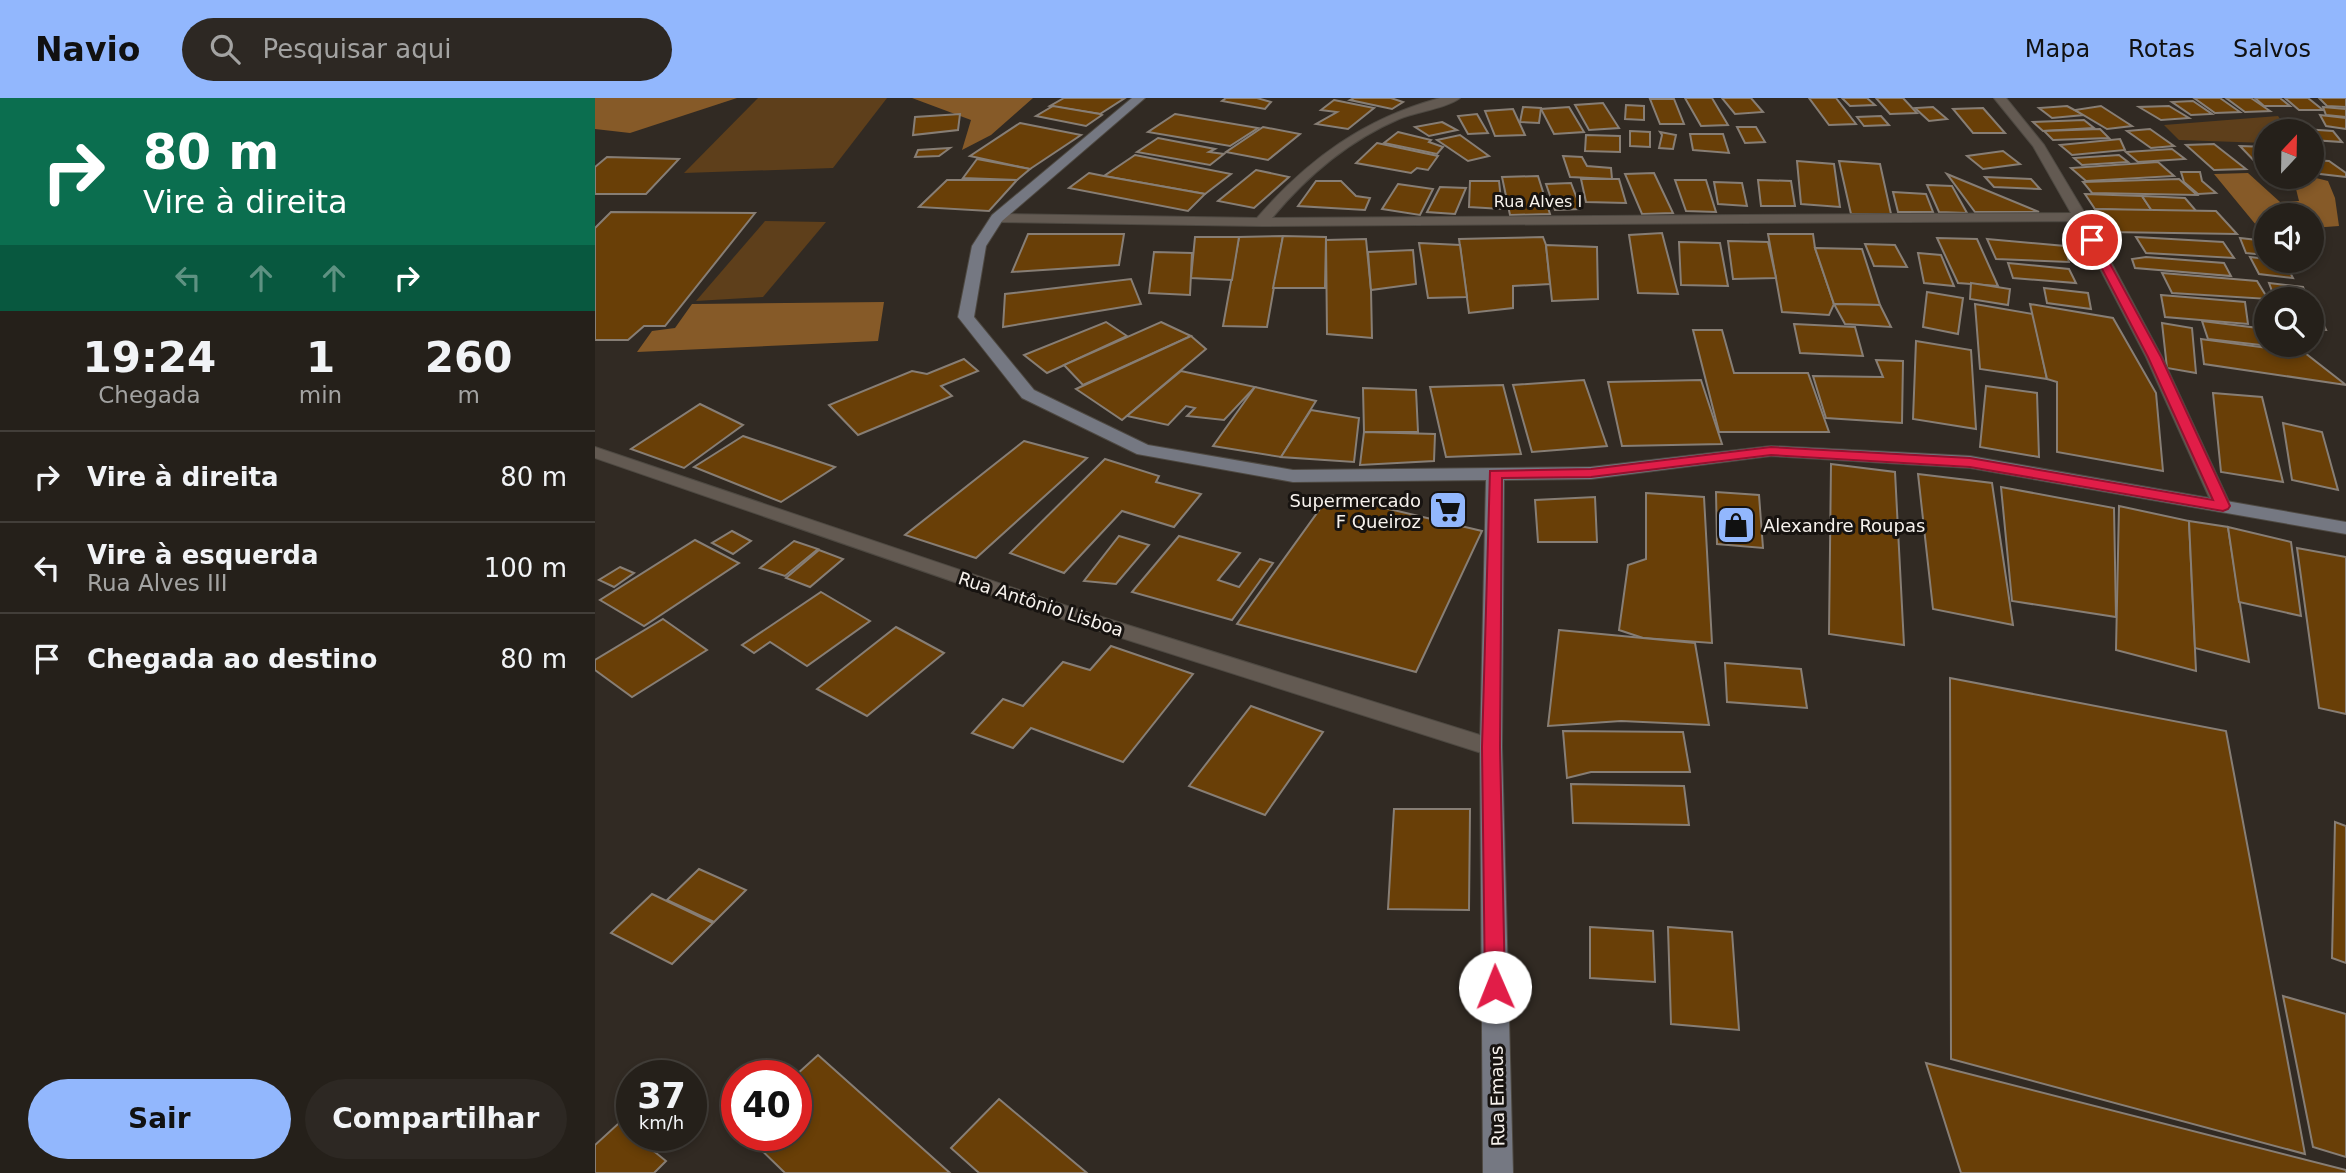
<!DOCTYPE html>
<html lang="pt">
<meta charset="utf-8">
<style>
body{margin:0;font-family:"DejaVu Sans",sans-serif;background:#2d2823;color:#f1f3f6;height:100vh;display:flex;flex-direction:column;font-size:26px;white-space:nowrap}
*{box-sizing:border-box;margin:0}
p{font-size:23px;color:#a3a3a2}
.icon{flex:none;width:38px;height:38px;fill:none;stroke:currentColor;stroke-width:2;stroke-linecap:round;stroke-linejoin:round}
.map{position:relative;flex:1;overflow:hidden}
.details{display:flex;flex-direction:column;background:#25201a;width:595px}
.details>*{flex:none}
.guide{background:#0b6e4f;color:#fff;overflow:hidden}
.needle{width:46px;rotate:22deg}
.controls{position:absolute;left:1659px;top:21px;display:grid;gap:14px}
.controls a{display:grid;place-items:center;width:70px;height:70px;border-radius:50%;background:#25201a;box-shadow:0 4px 10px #0003,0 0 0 2px #423e39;font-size:35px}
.speed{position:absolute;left:21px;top:962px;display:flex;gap:14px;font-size:35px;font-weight:700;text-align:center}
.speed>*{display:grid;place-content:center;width:91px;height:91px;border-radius:50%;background:#25201a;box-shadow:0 4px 10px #0003,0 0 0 2px #423e39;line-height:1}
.speed small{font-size:18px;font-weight:400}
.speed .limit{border:10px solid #d22;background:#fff;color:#111}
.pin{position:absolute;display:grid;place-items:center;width:60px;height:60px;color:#fff;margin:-30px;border:4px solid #fff;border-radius:50%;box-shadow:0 2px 7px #0007}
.me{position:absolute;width:77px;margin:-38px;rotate:359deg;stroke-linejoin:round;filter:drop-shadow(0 0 5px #0008)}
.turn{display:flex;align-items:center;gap:24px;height:147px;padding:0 28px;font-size:32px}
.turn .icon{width:91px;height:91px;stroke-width:2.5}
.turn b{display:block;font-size:49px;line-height:60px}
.lanes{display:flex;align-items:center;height:66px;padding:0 28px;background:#0003;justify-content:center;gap:35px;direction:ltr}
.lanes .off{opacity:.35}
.eta{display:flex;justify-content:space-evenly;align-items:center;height:119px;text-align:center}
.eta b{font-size:42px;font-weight:600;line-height:49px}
.primary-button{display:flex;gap:14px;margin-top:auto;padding:14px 28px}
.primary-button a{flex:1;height:80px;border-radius:42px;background:#92b7fd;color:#111;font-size:28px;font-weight:600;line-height:80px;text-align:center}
.primary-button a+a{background:#2d2823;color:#f1f3f6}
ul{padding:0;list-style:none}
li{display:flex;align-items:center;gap:21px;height:91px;padding:0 28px;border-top:2px solid #423e39}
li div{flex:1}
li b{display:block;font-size:26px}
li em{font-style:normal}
header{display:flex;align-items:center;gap:42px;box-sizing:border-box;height:98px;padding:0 35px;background:#92b7fd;color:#111}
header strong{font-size:33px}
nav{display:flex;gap:38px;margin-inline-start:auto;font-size:24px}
.search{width:490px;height:63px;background:#2d2823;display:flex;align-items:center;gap:18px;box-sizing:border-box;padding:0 24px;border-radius:38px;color:#a3a3a2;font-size:26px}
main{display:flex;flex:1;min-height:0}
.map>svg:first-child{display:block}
.green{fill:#5e3f1b}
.forest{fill:#865a28}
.building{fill:#693f07;stroke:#877e75;stroke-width:2}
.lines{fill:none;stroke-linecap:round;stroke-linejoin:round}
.street-casing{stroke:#4e4942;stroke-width:2}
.secondary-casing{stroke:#4e4942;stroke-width:2}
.street{fill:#635a52;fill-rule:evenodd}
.secondary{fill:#757882;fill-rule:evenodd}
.route{fill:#e11d48;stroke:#92132f;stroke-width:2}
.labels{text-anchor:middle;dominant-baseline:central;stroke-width:6;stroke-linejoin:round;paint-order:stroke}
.far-street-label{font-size:16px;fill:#f7f2ed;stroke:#171310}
.poi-label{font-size:18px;fill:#f7f2ed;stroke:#171310;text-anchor:end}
.street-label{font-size:18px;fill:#f7f2ed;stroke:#171310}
</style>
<header>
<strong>Navio</strong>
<div class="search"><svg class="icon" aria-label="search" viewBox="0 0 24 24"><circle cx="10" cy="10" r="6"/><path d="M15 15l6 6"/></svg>Pesquisar aqui</div>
<nav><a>Mapa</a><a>Rotas</a><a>Salvos</a></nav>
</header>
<main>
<section class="details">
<div class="guide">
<div class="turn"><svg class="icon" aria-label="right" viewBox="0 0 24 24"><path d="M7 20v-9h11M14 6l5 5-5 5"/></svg><div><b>80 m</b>Vire à direita</div></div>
<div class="lanes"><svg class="icon off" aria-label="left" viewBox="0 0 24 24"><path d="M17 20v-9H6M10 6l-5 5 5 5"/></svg><svg class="icon off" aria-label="ahead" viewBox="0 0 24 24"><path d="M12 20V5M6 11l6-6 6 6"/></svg><svg class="icon off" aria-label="ahead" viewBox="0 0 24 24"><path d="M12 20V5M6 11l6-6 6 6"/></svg><svg class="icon" aria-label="right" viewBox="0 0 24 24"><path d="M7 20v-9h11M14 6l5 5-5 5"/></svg></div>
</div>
<div class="eta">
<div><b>19:24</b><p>Chegada</p></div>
<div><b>1</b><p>min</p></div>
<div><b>260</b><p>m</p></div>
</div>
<ul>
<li><svg class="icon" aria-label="right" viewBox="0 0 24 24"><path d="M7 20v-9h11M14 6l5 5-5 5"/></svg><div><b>Vire à direita</b></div><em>80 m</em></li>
<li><svg class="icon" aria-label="left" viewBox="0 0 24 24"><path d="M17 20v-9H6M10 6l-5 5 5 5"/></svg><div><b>Vire à esquerda</b><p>Rua Alves III</p></div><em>100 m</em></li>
<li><svg class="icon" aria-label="arrive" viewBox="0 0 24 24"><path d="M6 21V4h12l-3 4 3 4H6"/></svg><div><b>Chegada ao destino</b></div><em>80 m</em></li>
</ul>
<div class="primary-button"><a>Sair</a><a>Compartilhar</a></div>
</section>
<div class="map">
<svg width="1751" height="1075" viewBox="0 0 1751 1075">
<rect width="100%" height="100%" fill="#312a23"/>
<!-- green -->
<g class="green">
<path d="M163 0H292L238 70 89 75Z"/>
<path d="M1683 18 1694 33H1671V45L1584 42 1569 27Z"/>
<path d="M170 123 231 124 168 199 101 203Z"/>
</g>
<!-- forest -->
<g class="forest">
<path d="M0 0H142L35 35 0 31Z"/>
<path d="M317 0H438L396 37 367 52 376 22Z"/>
<path d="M1653 75 1685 104 1704 103 1698 79H1717L1733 83 1740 100 1744 128 1717 130V117H1671V133H1666L1619 76Z"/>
<path d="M289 204 283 243 42 254 57 233 80 230 97 206Z"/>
</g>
<!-- building -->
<g class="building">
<path d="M469 0H530L505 16 455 8Z"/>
<path d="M631 0H662L676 4 670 11 627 3Z"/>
<path d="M759 0H796L808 4 797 11 755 2Z"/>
<path d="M1090 0H1117L1133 27 1106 28Z"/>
<path d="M1127 0H1156L1168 14 1140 16Z"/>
<path d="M1214 0H1241L1261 26 1234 27Z"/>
<path d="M1247 0H1272L1280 7 1255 8Z"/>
<path d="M1281 0H1308L1322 15 1295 16Z"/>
<path d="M1599 0H1625L1645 14 1620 15Z"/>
<path d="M1631 0H1656L1675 13 1650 14Z"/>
<path d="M1660 0H1685L1695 8H1669Z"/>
<path d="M1690 0H1713L1728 12H1704Z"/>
<path d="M1724 0H1751V9L1732 8Z"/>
<path d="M1055 1H1079L1089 26H1065Z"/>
<path d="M739 2 779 10 753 31 721 26 742 14 726 12Z"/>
<path d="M1598 3 1617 16 1596 17 1577 4Z"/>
<path d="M1008 5 1024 30 994 32 980 7Z"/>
<path d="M1031 7 1049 8V22L1030 21Z"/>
<path d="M458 8 505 16 507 17 491 28 441 18Z"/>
<path d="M1472 8 1489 17 1457 20 1444 10Z"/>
<path d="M1506 8 1537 28 1512 31 1480 12Z"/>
<path d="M1574 8 1594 20 1566 22 1544 9Z"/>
<path d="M928 9 946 10 944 25 925 24Z"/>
<path d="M974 9 989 34 959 36 946 11Z"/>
<path d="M1338 9 1352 21 1334 23 1320 10Z"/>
<path d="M1728 9 1751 11V19L1731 17Z"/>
<path d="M1388 10 1410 35H1378L1358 11Z"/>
<path d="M918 11 930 37 900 38 890 13Z"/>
<path d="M365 16 363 32 318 37 320 19Z"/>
<path d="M580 16 663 30 635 48 553 34Z"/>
<path d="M882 16 893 35 873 36 863 18Z"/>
<path d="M1725 17 1751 20V31L1731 28Z"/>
<path d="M1286 18 1294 27 1269 28 1262 19Z"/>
<path d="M1489 22 1499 30 1448 33 1438 24Z"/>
<path d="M847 24 862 32 834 38 820 29Z"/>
<path d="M425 25 486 37 435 71 375 58Z"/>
<path d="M668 29 705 36 673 62 631 54Z"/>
<path d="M1142 29H1161L1170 44 1150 45Z"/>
<path d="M1505 31 1514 40 1458 42 1449 33Z"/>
<path d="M1555 31 1579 48 1556 50 1532 33Z"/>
<path d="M1709 31 1738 33 1747 44 1717 42V33Z"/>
<path d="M1035 33 1055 34V49L1035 48Z"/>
<path d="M803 34 836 42 834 44 848 49 842 56 789 45Z"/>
<path d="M1065 34 1081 37 1078 51 1064 50 1067 37Z"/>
<path d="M1095 36H1128L1134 55 1098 52Z"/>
<path d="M865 37 894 58 873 63 842 42Z"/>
<path d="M991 37 1025 38V54L990 53Z"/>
<path d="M563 40 620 51 614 54 629 56 615 67 542 54Z"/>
<path d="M1525 41 1530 52 1477 57 1465 47Z"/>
<path d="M782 45 843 58 833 72 822 70 816 75 761 65Z"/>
<path d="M1619 46 1651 71 1619 72 1591 47Z"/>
<path d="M1645 48 1671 49V70H1666Z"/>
<path d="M355 50 344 58 320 59 323 52Z"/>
<path d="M1577 51 1590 61 1543 64 1531 54Z"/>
<path d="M1408 53 1425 66 1388 71 1372 58Z"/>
<path d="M540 57 636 76 610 96 509 78Z"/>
<path d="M1524 57 1533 64 1487 67 1479 60Z"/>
<path d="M968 58 987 59 992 68 1016 70 1017 81 975 79Z"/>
<path d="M12 59 84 61 51 96H0V69Z"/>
<path d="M382 61 435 71 422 82 368 80Z"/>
<path d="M1717 62 1734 63 1751 75V79L1717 75Z"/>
<path d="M1202 63 1239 66 1245 109 1206 106Z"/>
<path d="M1244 63 1285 66 1296 116H1256Z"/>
<path d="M1563 64 1579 78 1491 83 1476 70Z"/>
<path d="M661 72 694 79 659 110 623 103Z"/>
<path d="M1586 74H1605L1607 83 1621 95 1603 96 1589 84Z"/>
<path d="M494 75 509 78 610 96 593 113 474 90Z"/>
<path d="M1059 75 1078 115 1047 116 1030 76Z"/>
<path d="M1352 76 1444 114H1380Z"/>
<path d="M943 78 955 116 915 117 907 79Z"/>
<path d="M1390 79 1436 81 1445 91 1399 89Z"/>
<path d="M986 81H1024L1031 105 991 104Z"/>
<path d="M1584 81 1602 97 1497 95 1488 84Z"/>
<path d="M352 82H422L394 113 324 109Z"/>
<path d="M1080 82H1111L1121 114 1091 113Z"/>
<path d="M1163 82 1196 83 1200 108H1166Z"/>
<path d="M721 83H746L761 98 775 100 770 112 703 108Z"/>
<path d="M875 83H904L907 111 874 109Z"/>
<path d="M1119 84 1147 85 1152 108 1123 106Z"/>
<path d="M976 85 986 111 960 112 951 86Z"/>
<path d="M803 86 838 91 825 117 787 111Z"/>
<path d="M1332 87 1357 88 1372 115 1344 114Z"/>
<path d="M845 89 871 90 860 116 832 114Z"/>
<path d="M1298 94 1331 96 1338 114H1303Z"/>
<path d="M1490 96 1547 98 1557 113 1500 111Z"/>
<path d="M1547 98 1590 100 1602 114 1557 113Z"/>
<path d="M1500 111 1621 113 1642 136 1514 134Z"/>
<path d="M16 114 160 115 70 228H49L33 242H0V130Z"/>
<path d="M1067 135 1083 196 1043 195 1034 137Z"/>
<path d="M433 136H529L524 167 417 174Z"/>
<path d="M1173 136H1218L1220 150 1239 206 1234 217 1187 214Z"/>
<path d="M688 138 672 229 628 228 644 139Z"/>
<path d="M688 138 731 139 730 190H678Z"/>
<path d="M600 139H644L637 182 596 180Z"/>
<path d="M948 139 951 147 955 186 918 188V210L874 215 864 141Z"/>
<path d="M1541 139 1628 144 1639 160 1551 155Z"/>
<path d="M1342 140 1382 141 1403 188 1363 185Z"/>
<path d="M1645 140 1671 143V157L1651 155Z"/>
<path d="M771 141 776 192 777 240 732 236 731 142Z"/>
<path d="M1392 141 1470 148 1474 164 1401 161Z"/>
<path d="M1133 143 1173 144 1181 180 1138 181Z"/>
<path d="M1084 144 1125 145 1133 188 1086 187Z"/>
<path d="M824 145 865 147 872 199 833 200Z"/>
<path d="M1270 146 1300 147 1312 169 1279 168Z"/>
<path d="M951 147 1002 149 1003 201 957 203Z"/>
<path d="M1220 150 1267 151 1285 207 1239 206Z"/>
<path d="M818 152 821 186 776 192 773 154Z"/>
<path d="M559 154 597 155 595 197 554 195Z"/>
<path d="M1323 155 1346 157 1359 188 1329 185Z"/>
<path d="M1551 159 1629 165 1636 178 1540 170 1537 161Z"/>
<path d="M1655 159 1689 163 1698 180 1664 176Z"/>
<path d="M1413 165 1474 171 1481 185 1418 180Z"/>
<path d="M1567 175 1662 183 1673 201 1577 195Z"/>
<path d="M536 181 546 206 408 229 410 196Z"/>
<path d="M1376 185 1415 191 1413 207 1375 201Z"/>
<path d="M1674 185 1708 189 1713 201H1680Z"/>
<path d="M1449 190 1493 195 1496 211 1452 205Z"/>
<path d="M1332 194 1368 200 1363 236 1328 229Z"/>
<path d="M1566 197 1650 204 1653 226 1570 219Z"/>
<path d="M1239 206 1285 207 1296 229 1250 226Z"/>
<path d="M1380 206 1438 216 1452 281 1385 271Z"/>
<path d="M1435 206 1518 220 1561 295 1568 373 1462 354V284L1452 281Z"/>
<path d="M1721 210 1731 232 1717 231V211Z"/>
<path d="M1607 223 1671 231V247H1690L1692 250 1613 241Z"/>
<path d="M511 224 532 238 452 275 429 257Z"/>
<path d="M566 224 596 238 488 287 469 267Z"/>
<path d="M1567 225 1597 230 1601 275 1572 270Z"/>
<path d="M1199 226 1260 229 1268 258 1205 255Z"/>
<path d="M1098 232H1127L1139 275H1213L1234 334H1124Z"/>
<path d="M596 238 611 251 527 322 481 291Z"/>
<path d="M1606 241 1710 255 1751 287 1609 266Z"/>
<path d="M1321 243 1376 252 1381 331 1318 321Z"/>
<path d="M369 261 383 273 346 288 357 298 263 337 234 307 317 273 332 276Z"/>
<path d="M1281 262 1308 263 1307 325 1231 320 1218 278 1288 279Z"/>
<path d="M586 273 660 289 629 322 592 318 600 310 591 308 573 327 532 318Z"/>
<path d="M989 282 1012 348 937 354 918 287Z"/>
<path d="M1106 282 1127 346 1027 348 1013 284Z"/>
<path d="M908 287 926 356 851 359 835 289Z"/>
<path d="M1391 288 1442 295 1444 359 1385 349Z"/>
<path d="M660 289 721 303 686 359 618 348Z"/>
<path d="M768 290 821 292 823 334H769Z"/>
<path d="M1618 295 1667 299 1688 384 1626 374Z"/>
<path d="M105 306 148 327 89 370 36 351Z"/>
<path d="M716 312 764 320 759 364 686 359Z"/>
<path d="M1688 325 1727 334 1743 392 1697 382Z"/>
<path d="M769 334 840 336 839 363 765 367Z"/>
<path d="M148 338 240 369 186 404 99 369Z"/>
<path d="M429 343 492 360 381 460 310 437Z"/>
<path d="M510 361 564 378 561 384 606 396 579 429 527 413 469 475 415 455Z"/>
<path d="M1236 366 1300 374 1309 547 1234 536Z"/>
<path d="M1323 376 1397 385 1418 527 1338 511Z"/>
<path d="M1406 389 1519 410 1521 519 1417 503Z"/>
<path d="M1121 394 1164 397 1168 450 1122 446Z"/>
<path d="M1051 395 1109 399 1117 545 1048 540 1024 532 1033 467 1051 461Z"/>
<path d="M735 397 887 433 821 574 642 526Z"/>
<path d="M1000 399 1002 444H943L940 402Z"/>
<path d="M1524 408 1594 423 1601 573 1521 552Z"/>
<path d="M1594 423 1633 429 1654 564 1600 550Z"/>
<path d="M1633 429 1696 444 1706 518 1644 504Z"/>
<path d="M137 433 156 443 138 456 117 445Z"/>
<path d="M524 438 554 447 521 486 489 483Z"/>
<path d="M584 438 645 455 623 482 644 489 665 461 678 465 637 522 537 494Z"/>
<path d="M100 442 144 465 49 528 5 502Z"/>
<path d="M199 443 223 451 190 478 165 470Z"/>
<path d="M1702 450 1751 459V616L1724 610Z"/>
<path d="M224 452 248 461 215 489 191 480Z"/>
<path d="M25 469 39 475 19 489 4 482Z"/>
<path d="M226 494 275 523 212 568 175 544 159 555 147 547Z"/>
<path d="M68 521 112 552 37 599 0 572V562Z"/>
<path d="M301 529 349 555 272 618 222 591Z"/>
<path d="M964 532 1100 545 1114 627 1026 623 953 628Z"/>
<path d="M516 548 598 576 528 664 436 630 418 650 377 635 408 601 428 608 468 564 495 572Z"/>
<path d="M1130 565 1206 571 1212 610 1132 604Z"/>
<path d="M1355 580 1631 633 1710 1056 1356 961Z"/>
<path d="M656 608 728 634 670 717 594 688Z"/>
<path d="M968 633 1088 634 1095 674H996L972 680Z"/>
<path d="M976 686 1089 688 1094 727 978 725Z"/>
<path d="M799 711H875L874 812 793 811Z"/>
<path d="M1740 724 1751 728V865L1737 860Z"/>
<path d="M104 771 151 792 119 824 72 802Z"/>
<path d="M57 796 118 825 77 866 16 835Z"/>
<path d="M995 829 1058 833 1060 884 995 880Z"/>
<path d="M1073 829 1137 834 1144 932 1076 926Z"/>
<path d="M1688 898 1751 916V1059L1718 1049Z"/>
<path d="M223 957 355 1075H190L152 1038H201L200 978Z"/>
<path d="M1331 965 1751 1072V1075H1366Z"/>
<path d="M404 1001 492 1075H384L356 1050Z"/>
<path d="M24 1025 71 1063 59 1075H0V1047Z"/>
</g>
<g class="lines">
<defs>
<g id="street">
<path d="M845 0H865C852 10 821 14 804 21 753 43 712 78 677 120L1476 115 1438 48 1399 0H1411L1449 47 1492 119 1567 259 1636 408 1627 414 1618 408 1551 259 1480 123 666 128 402 124 395 120 402 116 662 120C713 61 770 20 845 0Z"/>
<path d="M0 349 478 510 904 643 907 649 904 655 896 658 464 520 0 360Z"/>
</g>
<path id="secondary" d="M537 0H550L407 123 391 148 379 219 439 292 553 347 698 372 996 369 1176 348 1375 358 1751 424V436L1375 370 1176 358 996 381 909 382 907 649 918 1075H888L885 649 891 382 698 384 542 356 427 300 363 219 377 148 397 117Z"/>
</defs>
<!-- street casing -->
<use href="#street" class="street-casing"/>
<!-- secondary casing -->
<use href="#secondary" class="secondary-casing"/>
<!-- street -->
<use href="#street" class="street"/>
<!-- secondary -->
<use href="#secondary" class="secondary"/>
</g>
<!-- route -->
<path class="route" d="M1493 140 1502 142 1566 259 1635 408 1633 411 1628 413 1375 369 1176 357 996 379 907 380 905 649 910 889 907 895 900 898 893 895 890 889 887 649 895 373 996 371 1176 349 1375 360 1618 402 1553 259 1492 142Z"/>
<!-- icons -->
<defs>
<symbol id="supermarket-square" viewBox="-11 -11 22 22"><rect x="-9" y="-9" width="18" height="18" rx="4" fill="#92b7fd" stroke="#171310"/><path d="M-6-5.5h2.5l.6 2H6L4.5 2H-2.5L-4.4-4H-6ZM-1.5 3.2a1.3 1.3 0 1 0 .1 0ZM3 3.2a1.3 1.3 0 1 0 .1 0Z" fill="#111"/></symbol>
<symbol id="shop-square" viewBox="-11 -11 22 22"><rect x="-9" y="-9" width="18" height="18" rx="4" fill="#92b7fd" stroke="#171310"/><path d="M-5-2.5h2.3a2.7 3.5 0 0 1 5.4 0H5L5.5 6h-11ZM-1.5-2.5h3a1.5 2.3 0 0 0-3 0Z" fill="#111"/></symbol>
</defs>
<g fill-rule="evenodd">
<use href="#supermarket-square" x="831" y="390" width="44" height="44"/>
<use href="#shop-square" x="1119" y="405" width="44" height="44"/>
</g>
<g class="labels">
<!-- far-street labels -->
<g class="far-street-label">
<text x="943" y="103">Rua Alves I</text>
</g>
<!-- poi labels -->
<g class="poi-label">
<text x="826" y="402">Supermercado<tspan x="826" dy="21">F Queiroz</tspan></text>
<text x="1168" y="427" text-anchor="start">Alexandre Roupas</text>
</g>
<!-- street labels -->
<g class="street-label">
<text transform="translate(446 506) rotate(18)">Rua Antônio Lisboa</text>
<text transform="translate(902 998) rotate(-91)">Rua Emaus</text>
</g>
</g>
</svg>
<div class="controls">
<a><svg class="needle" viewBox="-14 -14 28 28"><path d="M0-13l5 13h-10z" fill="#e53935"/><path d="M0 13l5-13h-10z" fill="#a3a3a2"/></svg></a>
<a><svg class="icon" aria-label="sound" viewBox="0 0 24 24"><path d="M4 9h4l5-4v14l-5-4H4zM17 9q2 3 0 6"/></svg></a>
<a><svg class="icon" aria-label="search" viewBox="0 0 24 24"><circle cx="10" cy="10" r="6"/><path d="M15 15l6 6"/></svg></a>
</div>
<div class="speed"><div>37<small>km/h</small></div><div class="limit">40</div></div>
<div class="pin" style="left:1497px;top:142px;background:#d93025"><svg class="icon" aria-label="arrive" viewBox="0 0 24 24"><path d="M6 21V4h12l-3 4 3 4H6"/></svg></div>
<svg class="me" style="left:900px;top:889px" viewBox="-20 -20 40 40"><circle r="19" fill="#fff"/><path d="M0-13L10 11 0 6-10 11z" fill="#e11d48"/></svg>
</div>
</main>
